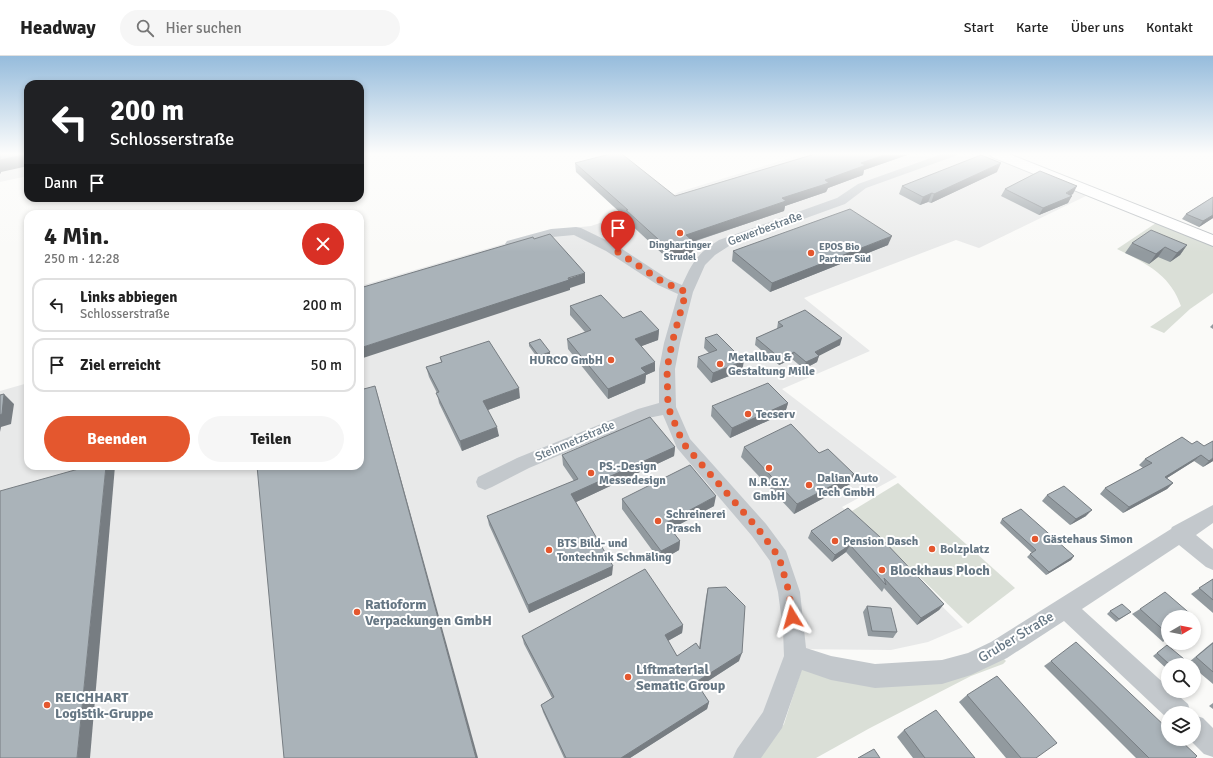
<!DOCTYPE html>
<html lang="de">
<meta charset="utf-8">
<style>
body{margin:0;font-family:Signika,sans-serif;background:#f6f6f6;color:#222;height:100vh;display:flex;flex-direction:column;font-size:15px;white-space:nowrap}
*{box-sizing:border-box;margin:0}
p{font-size:13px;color:#767676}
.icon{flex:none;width:22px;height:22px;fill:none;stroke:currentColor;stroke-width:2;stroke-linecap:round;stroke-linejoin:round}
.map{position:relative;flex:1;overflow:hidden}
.details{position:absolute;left:24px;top:154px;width:340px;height:260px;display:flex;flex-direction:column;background:#fff;border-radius:12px;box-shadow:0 2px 6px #0003}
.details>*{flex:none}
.top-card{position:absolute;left:24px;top:24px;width:340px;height:122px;border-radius:12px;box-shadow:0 2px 6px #0003;background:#202124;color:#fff;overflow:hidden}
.needle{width:26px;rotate:80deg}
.fabs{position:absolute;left:1161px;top:554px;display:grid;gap:8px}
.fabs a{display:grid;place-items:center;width:40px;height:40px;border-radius:50%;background:#fff;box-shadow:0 2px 6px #0003;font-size:20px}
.pin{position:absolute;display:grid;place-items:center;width:34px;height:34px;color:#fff;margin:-41px -17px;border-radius:50% 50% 50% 0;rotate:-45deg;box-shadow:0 0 4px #0007}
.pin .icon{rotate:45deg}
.me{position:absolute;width:44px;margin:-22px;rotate:352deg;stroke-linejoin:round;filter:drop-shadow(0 0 3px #0008)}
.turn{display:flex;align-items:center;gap:14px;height:84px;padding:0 20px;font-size:18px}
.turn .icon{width:52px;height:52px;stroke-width:2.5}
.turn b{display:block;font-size:28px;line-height:34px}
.then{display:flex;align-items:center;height:38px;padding:0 20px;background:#0003;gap:8px;font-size:15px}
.round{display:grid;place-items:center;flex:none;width:42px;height:42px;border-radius:21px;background:#f6f6f6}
.head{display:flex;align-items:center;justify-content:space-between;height:68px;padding:0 20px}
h1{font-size:24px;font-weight:800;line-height:30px}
.button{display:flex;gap:8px;margin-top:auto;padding:8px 20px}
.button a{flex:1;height:46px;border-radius:24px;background:#e4572e;color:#fff;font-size:16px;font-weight:800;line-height:46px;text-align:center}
.button a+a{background:#f6f6f6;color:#222}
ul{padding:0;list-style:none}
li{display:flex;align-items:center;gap:12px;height:54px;margin:0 8px 6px;padding:0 12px;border:2px solid #e0e0e0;border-radius:12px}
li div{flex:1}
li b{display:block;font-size:15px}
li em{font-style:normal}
header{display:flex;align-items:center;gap:24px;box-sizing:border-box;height:56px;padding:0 20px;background:#fff;border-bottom:1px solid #e0e0e0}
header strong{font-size:19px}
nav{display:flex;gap:22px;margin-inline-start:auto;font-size:14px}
.search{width:280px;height:36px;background:#f6f6f6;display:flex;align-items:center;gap:10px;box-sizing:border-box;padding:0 14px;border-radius:22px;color:#767676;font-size:15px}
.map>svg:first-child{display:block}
.built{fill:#e8e9e9}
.green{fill:#dadfd7}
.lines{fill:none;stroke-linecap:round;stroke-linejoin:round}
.major-casing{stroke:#b5babe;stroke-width:2}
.minor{fill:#c3c8cc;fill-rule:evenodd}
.major{fill:#fff;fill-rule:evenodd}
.wall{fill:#929a9f}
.shaded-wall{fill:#777d82}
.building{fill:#aab3b9;stroke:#777d82}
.route{stroke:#e4572e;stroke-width:7;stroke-dasharray:0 12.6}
.poi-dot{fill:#e4572e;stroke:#fff;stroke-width:1.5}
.labels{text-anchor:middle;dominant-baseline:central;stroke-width:4;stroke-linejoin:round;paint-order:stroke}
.far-poi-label{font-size:10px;font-weight:bold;fill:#657683;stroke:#fff}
.street-label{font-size:12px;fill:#657683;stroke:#fff}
.poi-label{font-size:12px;font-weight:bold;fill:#657683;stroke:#fff;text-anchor:start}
.near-poi-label{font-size:14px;font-weight:bold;fill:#657683;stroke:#fff;text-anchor:start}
.near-street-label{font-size:14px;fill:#657683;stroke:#fff}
</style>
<header>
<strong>Headway</strong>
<div class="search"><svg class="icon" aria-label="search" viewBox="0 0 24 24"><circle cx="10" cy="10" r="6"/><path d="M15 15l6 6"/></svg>Hier suchen</div>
<nav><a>Start</a><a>Karte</a><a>Über uns</a><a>Kontakt</a></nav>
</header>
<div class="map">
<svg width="1213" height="702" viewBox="0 0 1213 702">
<rect width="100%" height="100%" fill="#fafaf8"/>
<!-- built -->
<g class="built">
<path d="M0 98H28V120L0 126Z"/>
<path d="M803 98H987L1088 139 979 192 956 184 804 242 870 295 782 333 897 421 842 451 963 571 928 586 891 594 791 593 770 664 740 702H0V335L28 327V410H360V230L551 174 591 170 647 151 679 136Z"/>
</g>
<!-- green -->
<g class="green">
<path d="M1156 167 1213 190V237L1190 253 1164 277 1150 271 1181 250C1170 218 1145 207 1117 193Z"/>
<path d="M898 427 1015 532 968 568 852 455Z"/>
<path d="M999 598 1006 605 1003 608 971 620 870 672 816 702H760L784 668 802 612 876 626Z"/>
</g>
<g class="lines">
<defs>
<path id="major" d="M990 98H1009L1213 179V190L992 101Z"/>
</defs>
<!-- major casing -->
<use href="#major" class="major-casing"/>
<!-- minor -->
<g class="minor">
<path d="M942 98H957L955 100 866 132 845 148 729 190 715 199 705 209 693 236 680 287 675 313 676 351 690 383 766 468 786 495 800 536 806 592 831 600 875 608 942 604 968 597 991 586 1171 473 1172 471 1213 449V467L1196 479 1213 493V514L1206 511 1179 489 1082 553 1168 631V635H1173L1188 648 1191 657H1168V663L1064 565 1007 602 971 619 942 628 875 632 831 624 802 614 782 672 761 702H733L737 693 763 656 784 600 783 574 778 536 770 505 752 480 677 392 663 359 648 362 529 412 492 431 485 434 478 431 476 426 478 421 517 402 638 353 659 347V313L664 287 678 238 658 229 606 195 574 179 552 181 512 192 507 191 505 188 507 185 551 173 576 171 581 172 616 189 668 223 682 229C693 205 697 198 719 184L837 142 858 128Z"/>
<path d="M1194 659 1203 662 1213 672V701L1204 698 1189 683H1194Z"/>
</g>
<!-- major -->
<use href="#major" class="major"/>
</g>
<!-- wall -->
<g class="wall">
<path d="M815 98H910L864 114 863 119 828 132 826 136 785 150 784 155 693 186H694L693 196 669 204 626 164V162L576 116 575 107 675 140Z"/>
<path d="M997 116 931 147 928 146 920 149 899 138 902 130Z"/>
<path d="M1005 133 1073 138 1070 139 1068 147 1039 159 1001 140Z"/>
<path d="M1213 141V162L1199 171 1182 163 1186 158Z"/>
<path d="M1132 187 1187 189 1180 199 1170 206 1158 201 1149 208 1125 197Z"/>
<path d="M888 189 770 236 732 205 733 195Z"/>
<path d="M570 250 623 262 659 274 658 284 641 290 655 315 646 319 645 327 608 343 568 293 567 283 585 276 570 259Z"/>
<path d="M778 266 840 289 819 299 817 306 804 313 792 303 779 309 755 289 756 282 777 273Z"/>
<path d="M1213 268V273L1210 271Z"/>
<path d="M705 282 742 315 711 327 697 311 698 301 709 297 704 292Z"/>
<path d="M529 287 550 300 539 304 529 290Z"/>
<path d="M440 301 520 342 488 354 499 380 462 395 439 347 437 337 429 321 426 311 441 306Z"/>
<path d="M788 347 785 357 730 382 711 360 712 350Z"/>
<path d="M1182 381 1213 405 1203 411 1194 405 1167 422 1173 427 1167 433 1123 457 1100 438 1105 432 1143 412 1139 409 1145 403Z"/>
<path d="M675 391 674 400 576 446 612 519 529 557 489 469 487 460 574 425 563 409 562 399Z"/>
<path d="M744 391 850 428 794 458 741 401Z"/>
<path d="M1047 439 1086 460 1070 469 1042 445Z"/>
<path d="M622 443 714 450 671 473 680 485 679 494 660 505 622 453Z"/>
<path d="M848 452 944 548 939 554 917 569 884 532 882 536 846 496 832 506 808 482 811 475Z"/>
<path d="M1002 463 1074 500 1071 504 1046 519 1027 501 1030 498 1032 497 1000 467Z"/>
<path d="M1213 523V557L1191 538Z"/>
<path d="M708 532 739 605 699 631 709 646 707 653 630 702H564L543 656 541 649 552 642 524 588 522 580 683 569 682 577 668 585 677 600 699 592 706 541Z"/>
<path d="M867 550 897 576 893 582 868 580 863 556Z"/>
<path d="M1140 553 1168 561V582L1163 586 1132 558Z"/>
<path d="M1110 555 1131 556 1116 566 1107 558Z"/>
<path d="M1213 586V628L1194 612V609H1190L1188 607 1208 590Z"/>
<path d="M1163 592 1177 609H1168V614L1153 600Z"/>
<path d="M1051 605 1195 702H1136L1044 610Z"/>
<path d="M967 639 1036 702H1006L959 646Z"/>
<path d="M1213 647V653L1209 650Z"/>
<path d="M904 674 975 702H913L897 681Z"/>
</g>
<!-- shaded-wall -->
<g class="shaded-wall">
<path d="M28 98V110L1 116V117L0 118V104Z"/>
<path d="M887 98H910L864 114 863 119 828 132 826 136 785 150 784 155 685 188 686 179 782 142 825 124 861 107Z"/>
<path d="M1001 107 997 116 931 147 934 138Z"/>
<path d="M1077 130 1073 138 1065 142 1072 140 1068 147 1039 159 1043 152Z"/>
<path d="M932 137 928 146 920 149 923 141Z"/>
<path d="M1213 159V162L1199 171 1203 165Z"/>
<path d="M892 180 888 189 770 236 772 227Z"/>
<path d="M694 186 693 196 669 204 670 194Z"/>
<path d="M1187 189 1180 199 1170 206 1177 197Z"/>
<path d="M1165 191 1158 201 1149 208 1156 198Z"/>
<path d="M585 217V227L570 232V234L360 303V292Z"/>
<path d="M659 274 658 284 634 293 635 283Z"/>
<path d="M842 282 840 289 813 303 815 296Z"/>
<path d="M550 296V300L539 304V300Z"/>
<path d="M794 296 792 303 779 309 781 303Z"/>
<path d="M819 300 817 306 804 313 806 306Z"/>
<path d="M744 305 742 315 711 327 713 317Z"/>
<path d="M655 306V315L646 319 645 327 608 343V333L641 312Z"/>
<path d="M375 330 378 340 478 702H476Z"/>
<path d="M519 332 520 342 485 355 483 345Z"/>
<path d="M4 338 14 348 11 368 1 371 0 376V359Z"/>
<path d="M788 347 785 357 730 382 732 372Z"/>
<path d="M497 371 499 380 462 395 460 385Z"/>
<path d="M675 391 674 400 572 448 571 438Z"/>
<path d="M1201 399 1194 405 1159 427 1165 421Z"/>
<path d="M1213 402V405L1203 411 1209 405Z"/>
<path d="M37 410H45L39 412Z"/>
<path d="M106 410H115L90 702H77Z"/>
<path d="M854 418 850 428 794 458 797 448Z"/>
<path d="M1173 427 1167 433 1123 457 1129 451Z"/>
<path d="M716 440 714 450 665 476 666 467Z"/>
<path d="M1092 454 1086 460 1070 469 1076 463Z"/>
<path d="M680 485 679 494 660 505 661 495Z"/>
<path d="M850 489 846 496 832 506 835 499Z"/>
<path d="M1074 500 1071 504 1046 519 1049 516Z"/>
<path d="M613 510 612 519 529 557 528 549Z"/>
<path d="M944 548 939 554 917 569 921 562Z"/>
<path d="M683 569 682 577 664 587 665 579Z"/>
<path d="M742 597 739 605 694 634 696 626Z"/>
<path d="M709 646 707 653 630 702H621Z"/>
</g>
<!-- building -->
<g class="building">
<path d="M0 98H28L0 104Z"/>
<path d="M610 98H622L675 140 815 98H887L861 107 866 109 825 124 829 127 782 142 786 145 686 179 694 186 670 194 626 154H628L575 107Z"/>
<path d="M981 99 1001 107 934 138 932 137 923 141 902 130Z"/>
<path d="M1040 115 1077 130 1066 137 1072 140 1043 152 1005 133Z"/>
<path d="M1213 141V159L1203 165 1186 158Z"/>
<path d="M850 153 892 180 772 227 733 195Z"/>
<path d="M1151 174 1187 189 1177 197 1165 191 1156 198 1132 187Z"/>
<path d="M550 178 585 217 568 222 569 224 360 292V232L533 181 534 183Z"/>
<path d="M601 239 623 262 641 255 659 274 635 283 655 306 641 312 646 317 608 333 567 283 591 274 570 250Z"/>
<path d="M805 254 842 282 815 296 819 300 806 306 794 296 781 303 756 282 783 270 778 266Z"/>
<path d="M717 278 744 305 713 317 698 301 717 294 705 282Z"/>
<path d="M540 283 550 296 539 300 529 287Z"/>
<path d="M489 285 519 332 483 345 497 371 460 385 436 337 439 336 426 311 442 306 440 301Z"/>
<path d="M768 327 788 347 732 372 712 350Z"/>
<path d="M375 330 476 702H284L257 410H360V334Z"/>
<path d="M4 338 2 358 0 359V339Z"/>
<path d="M650 361 675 391 571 438 613 510 528 549 487 460 578 423 562 399Z"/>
<path d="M791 368 819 397 828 393 854 418 797 448 744 391Z"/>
<path d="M1182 381 1192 388 1197 385 1204 390 1213 385V402L1209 405 1201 399 1165 421 1173 427 1129 451 1105 432 1152 407 1145 403Z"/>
<path d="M690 409 716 440 666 467 680 485 661 495 622 443Z"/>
<path d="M82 410H106L77 702H0V435L82 412Z"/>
<path d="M1064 430 1092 454 1076 463 1047 439Z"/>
<path d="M848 452 880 481 944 548 921 562 884 522 886 529 850 489 835 499 811 475Z"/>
<path d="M1021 453 1074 500 1049 516 1030 498 1036 494 1002 463Z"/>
<path d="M645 513 683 569 665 579 677 600 696 587 700 593 708 532 726 531 745 550 742 597 696 626 709 646 621 702H566L541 649 554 641 522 580Z"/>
<path d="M1213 523V544L1199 532Z"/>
<path d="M1165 536 1194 561H1168V578L1140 553Z"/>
<path d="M1122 548 1131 556 1119 563 1110 555Z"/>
<path d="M867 550 891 552 897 576 872 575Z"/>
<path d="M1076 586 1168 673V683H1179L1197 700 1195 702H1149L1051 605Z"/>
<path d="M1213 587V616L1196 601Z"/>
<path d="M1167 589 1184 603 1177 609H1170L1157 597Z"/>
<path d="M997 620 1057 687 1036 702H1021L967 639Z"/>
<path d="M936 654 975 702H925L904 674Z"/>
<path d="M874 693 880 702H858Z"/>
</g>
<!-- sky -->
<linearGradient id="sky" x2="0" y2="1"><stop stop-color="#96bcdc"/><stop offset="0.5" stop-color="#fdfdfc"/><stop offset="1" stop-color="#fdfdfc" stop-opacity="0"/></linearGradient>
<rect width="1213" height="196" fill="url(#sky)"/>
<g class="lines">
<!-- route -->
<path class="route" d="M618 196 663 226 686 236 672 287 667 313 668 351 683 387 759 474 779 501 789 536 792 561"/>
</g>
<!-- markers -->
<g class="poi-dot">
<circle cx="680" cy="177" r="4"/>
<circle cx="811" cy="197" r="4"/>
<circle cx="611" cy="304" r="4"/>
<circle cx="720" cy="308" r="4"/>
<circle cx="748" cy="358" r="4"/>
<circle cx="769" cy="412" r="4"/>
<circle cx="591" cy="417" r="4"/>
<circle cx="809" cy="429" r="4"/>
<circle cx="658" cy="465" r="4"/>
<circle cx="1035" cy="483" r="4"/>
<circle cx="835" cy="485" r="4"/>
<circle cx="932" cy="493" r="4"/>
<circle cx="549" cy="494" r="4"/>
<circle cx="882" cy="514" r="4"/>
<circle cx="357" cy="556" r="4"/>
<circle cx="628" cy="621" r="4"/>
<circle cx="47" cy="649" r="4"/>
</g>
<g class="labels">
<!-- far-poi labels -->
<g class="far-poi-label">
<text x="680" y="189">Dinghartinger<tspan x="680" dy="12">Strudel</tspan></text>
<text x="819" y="191" text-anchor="start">EPOS Bio<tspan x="819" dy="12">Partner Süd</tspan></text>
</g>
<!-- street labels -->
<g class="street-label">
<text transform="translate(765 173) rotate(-20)">Gewerbestraße</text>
<text transform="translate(575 385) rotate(-23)">Steinmetzstraße</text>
</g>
<!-- poi labels -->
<g class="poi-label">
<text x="728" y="301">Metallbau &amp;<tspan x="728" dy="14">Gestaltung Mille</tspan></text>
<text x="603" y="304" text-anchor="end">HURCO GmbH</text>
<text x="756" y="358">Tecserv</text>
<text x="599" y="410">PS.-Design<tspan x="599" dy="14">Messedesign</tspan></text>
<text x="817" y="422">Dalian Auto<tspan x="817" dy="14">Tech GmbH</tspan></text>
<text x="769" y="426" text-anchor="middle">N.R.G.Y.<tspan x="769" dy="14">GmbH</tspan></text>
<text x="666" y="458">Schreinerei<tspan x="666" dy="14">Prasch</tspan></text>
<text x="1043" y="483">Gästehaus Simon</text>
<text x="843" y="485">Pension Dasch</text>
<text x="557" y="487">BTS Bild- und<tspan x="557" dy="14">Tontechnik Schmäling</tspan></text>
<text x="940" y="493">Bolzplatz</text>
</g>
<!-- near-poi labels -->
<g class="near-poi-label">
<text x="890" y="514">Blockhaus Ploch</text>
<text x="365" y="548">Ratioform<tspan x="365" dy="16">Verpackungen GmbH</tspan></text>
<text x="636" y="613">Liftmaterial<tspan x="636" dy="16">Sematic Group</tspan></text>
<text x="55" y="641">REICHHART<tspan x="55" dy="16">Logistik-Gruppe</tspan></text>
</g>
<!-- near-street labels -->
<g class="near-street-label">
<text transform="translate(1016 581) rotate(-31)">Gruber Straße</text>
</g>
</g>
</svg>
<div class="fabs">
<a><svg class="needle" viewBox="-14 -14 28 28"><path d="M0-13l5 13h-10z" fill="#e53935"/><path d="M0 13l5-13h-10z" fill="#767676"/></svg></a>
<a><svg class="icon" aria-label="search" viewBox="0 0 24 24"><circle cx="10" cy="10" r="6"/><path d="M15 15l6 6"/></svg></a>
<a><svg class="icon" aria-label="layers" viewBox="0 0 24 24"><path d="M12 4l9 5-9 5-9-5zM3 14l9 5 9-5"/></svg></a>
</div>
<div class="pin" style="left:618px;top:196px;background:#d93025"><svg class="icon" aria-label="arrive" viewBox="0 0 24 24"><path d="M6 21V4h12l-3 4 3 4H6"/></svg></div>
<svg class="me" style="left:792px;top:561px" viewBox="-20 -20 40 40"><path d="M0-17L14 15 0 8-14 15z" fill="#e4572e" stroke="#fff" stroke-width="4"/></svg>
<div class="top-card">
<div class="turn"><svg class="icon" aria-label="left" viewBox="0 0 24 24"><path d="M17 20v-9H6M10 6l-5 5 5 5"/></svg><div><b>200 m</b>Schlosserstraße</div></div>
<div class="then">Dann<svg class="icon" aria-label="arrive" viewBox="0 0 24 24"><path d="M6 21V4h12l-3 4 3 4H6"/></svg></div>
</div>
<section class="details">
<div class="head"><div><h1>4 Min.</h1><p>250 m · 12:28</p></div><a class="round" style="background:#d93025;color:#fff"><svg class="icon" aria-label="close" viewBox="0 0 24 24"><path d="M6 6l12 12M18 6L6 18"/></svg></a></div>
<ul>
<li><svg class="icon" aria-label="left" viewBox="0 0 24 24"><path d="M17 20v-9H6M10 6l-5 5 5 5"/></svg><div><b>Links abbiegen</b><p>Schlosserstraße</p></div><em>200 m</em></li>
<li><svg class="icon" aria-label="arrive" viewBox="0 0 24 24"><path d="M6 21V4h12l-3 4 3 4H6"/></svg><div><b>Ziel erreicht</b></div><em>50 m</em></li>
</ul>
<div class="button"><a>Beenden</a><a>Teilen</a></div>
</section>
</div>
